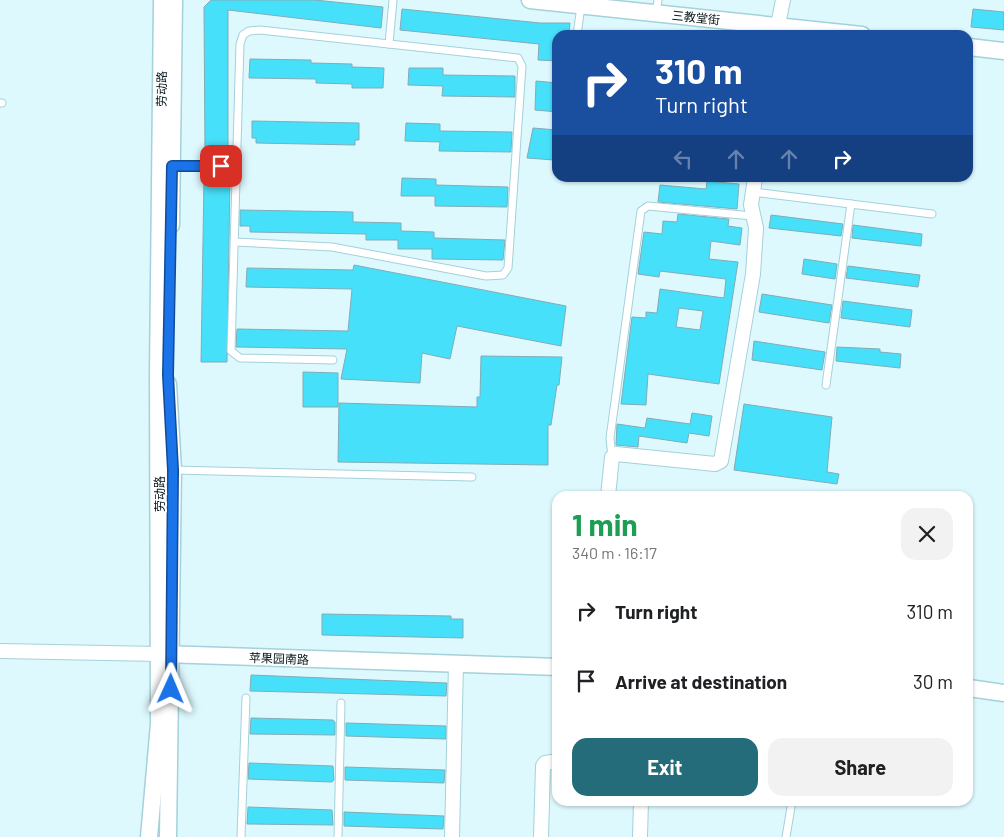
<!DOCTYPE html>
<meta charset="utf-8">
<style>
body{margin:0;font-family:Barlow,"Noto Sans SC",sans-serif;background:#f2f2f2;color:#202124;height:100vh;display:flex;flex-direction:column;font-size:19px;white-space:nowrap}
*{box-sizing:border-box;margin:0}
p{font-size:16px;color:#757577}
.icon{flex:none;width:28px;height:28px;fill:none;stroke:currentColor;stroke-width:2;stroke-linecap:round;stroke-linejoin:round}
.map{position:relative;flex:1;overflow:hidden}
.side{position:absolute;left:552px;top:491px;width:421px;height:315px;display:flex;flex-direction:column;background:#fff;border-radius:15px;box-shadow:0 1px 4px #0004}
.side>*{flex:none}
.guide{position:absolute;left:552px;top:30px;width:421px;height:152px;border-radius:15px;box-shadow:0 1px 4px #0004;background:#1a4fa0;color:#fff;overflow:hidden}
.pin{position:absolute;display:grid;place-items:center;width:42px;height:42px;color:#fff;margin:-21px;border-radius:10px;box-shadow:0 2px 8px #0006}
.me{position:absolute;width:55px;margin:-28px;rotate:1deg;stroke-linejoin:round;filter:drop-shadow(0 0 4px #0008)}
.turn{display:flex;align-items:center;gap:18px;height:105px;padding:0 20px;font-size:22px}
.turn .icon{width:65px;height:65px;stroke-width:2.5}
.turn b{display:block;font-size:35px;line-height:42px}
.lanes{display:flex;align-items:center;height:48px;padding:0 20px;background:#0003;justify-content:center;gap:25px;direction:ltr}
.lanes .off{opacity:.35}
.round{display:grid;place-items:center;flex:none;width:52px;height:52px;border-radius:15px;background:#f2f2f2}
.overview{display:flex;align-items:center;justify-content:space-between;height:85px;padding:0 20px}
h1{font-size:30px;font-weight:700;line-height:38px;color:#1e9e55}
.button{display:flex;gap:10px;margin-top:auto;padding:10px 20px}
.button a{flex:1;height:58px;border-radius:15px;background:#246c79;color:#fff;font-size:20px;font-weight:700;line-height:58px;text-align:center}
.button a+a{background:#f2f2f2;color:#202124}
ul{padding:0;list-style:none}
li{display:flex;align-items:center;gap:15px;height:70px;padding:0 20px}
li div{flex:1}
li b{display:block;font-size:19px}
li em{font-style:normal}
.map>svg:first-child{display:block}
.building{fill:#47e0fa;stroke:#80acb5;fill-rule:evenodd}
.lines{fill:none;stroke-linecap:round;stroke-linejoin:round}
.service-casing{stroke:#a4d1da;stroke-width:9}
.minor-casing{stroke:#a4d1da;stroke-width:16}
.tertiary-casing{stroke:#a4d1da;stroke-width:19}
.service{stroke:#fff;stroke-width:7}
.minor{stroke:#fff;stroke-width:14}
.tertiary{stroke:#fff;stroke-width:16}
.route-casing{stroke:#114b97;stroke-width:12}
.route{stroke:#1a73e8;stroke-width:9}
.labels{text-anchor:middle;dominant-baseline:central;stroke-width:4;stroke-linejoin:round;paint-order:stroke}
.street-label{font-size:12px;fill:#06171b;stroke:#fff}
</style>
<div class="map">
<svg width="1004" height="837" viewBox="0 0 1004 837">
<rect width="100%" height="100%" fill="#ddf9fe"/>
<!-- building -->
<g class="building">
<path d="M211 0H315L383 7 381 28 228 10V153H205L204 7Z"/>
<path d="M402 9 540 23H570L569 35 558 34V61L538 60 539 44 400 30Z"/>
<path d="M973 9 1004 12V30L971 27Z"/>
<path d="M250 59 311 60V63L352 64V67L384 68 383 88H352V84L316 83V79L249 78Z"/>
<path d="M409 68H443V75L515 76V97L442 96 443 86 408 85Z"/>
<path d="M536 81 558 83V112L535 110Z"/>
<path d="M252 121 359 123V140H355V145L256 143V138H252Z"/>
<path d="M406 123 440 124V131L512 132 511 152 439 151 440 142 405 141Z"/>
<path d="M533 128 557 130 554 160 527 158Z"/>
<path d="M402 178 436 179V185L508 187 507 207 435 206V196H401Z"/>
<path d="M204 179H230L227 362H201Z"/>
<path d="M707 181 739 184 737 209 658 202 660 185 706 189Z"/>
<path d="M240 210 353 212V222L401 223V231L434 232V238L505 240 503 260 432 259V249H398V240H366V234L250 232V226H240Z"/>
<path d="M678 214 729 219 728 226 742 228 740 245 711 241 709 259 738 262 719 384 648 374 646 405 621 404 632 317 646 318V312L657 313 660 289 724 298 726 279 660 271 659 277 638 274 644 232 662 234 663 221 677 222ZM679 308 703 311 700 330 676 327Z"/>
<path d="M771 215 843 224 841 236 769 228Z"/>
<path d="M853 225 922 234 921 246 852 238Z"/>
<path d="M804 259 837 264 835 279 802 274Z"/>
<path d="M354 265 566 306 561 346 457 326 450 359 422 353 420 383 341 379 347 349 236 347 237 329 348 331 352 289 246 287 247 268 353 270Z"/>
<path d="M848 266 920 275 918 287 846 278Z"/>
<path d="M762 294 832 305 829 323 759 312Z"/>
<path d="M843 301 912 310 910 327 841 318Z"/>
<path d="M754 341 825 352 822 370 752 360Z"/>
<path d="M837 347 880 349V352L901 354 900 368 836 361Z"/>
<path d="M481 356 562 357 559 385H557L551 425H548V465L338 462 339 403 477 407V397H480Z"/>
<path d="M303 372 338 373V407H303Z"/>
<path d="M744 404 832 417 827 472 839 474 837 484 734 470Z"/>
<path d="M692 413 712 416 709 436 689 433 687 443 639 436 638 447 616 445 617 424 645 428 647 418 690 424Z"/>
<path d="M322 614 451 616V619H463V638L322 635Z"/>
<path d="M251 675 447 683 446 696 250 691Z"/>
<path d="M251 718 333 720 335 722V735L250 734Z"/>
<path d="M346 723 446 726V739L346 736Z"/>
<path d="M249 763 333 766 334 780 332 782 248 779Z"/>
<path d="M345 767 445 770 444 783 345 780Z"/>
<path d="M248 807 332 810 333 825 247 824Z"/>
<path d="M344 812 444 816 443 829 344 826Z"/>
</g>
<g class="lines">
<defs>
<g id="service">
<path d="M656 12 658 0"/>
<path d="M577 35 581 6"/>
<path d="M389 44 393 0"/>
<path d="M0 103H2"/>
<path d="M173 166H237"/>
<path d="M753 192 932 214"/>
<path d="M235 242 332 247 486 276 503 275 508 268 522 66 518 58 260 30 249 31 243 35 240 44 231 351 240 358 333 360"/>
<path d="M826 385 851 204"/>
<path d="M612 457 610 438 641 211 648 206 752 216"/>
<path d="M173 470 472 477"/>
<path d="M241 837 246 698"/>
<path d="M338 837 341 703"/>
<path d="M786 837 792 801"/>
</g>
<g id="minor">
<path d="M776 35 783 0"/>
<path d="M608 496 612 457 616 454 715 464 721 461 753 274 756 228 751 205 755 178"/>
<path d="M0 651 160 654"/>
<path d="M452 837 456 664"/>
<path d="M541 837 543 766 545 763 558 761"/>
<path d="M640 837 641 801"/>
</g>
<g id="tertiary">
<path d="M530 0 862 35"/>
<path d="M969 47 1004 51"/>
<path d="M171 225 174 0"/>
<path d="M162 654 558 667"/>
<path d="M969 688 1004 693"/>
<path d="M149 837 159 724 158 374 162 0"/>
<path d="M168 837 173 470 168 384"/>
</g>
</defs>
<!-- service casing -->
<use href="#service" class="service-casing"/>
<!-- minor casing -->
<use href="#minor" class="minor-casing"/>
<!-- tertiary casing -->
<use href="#tertiary" class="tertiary-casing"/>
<!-- service -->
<use href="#service" class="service"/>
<!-- minor -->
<use href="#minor" class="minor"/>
<!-- tertiary -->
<use href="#tertiary" class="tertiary"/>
</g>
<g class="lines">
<defs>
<path id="route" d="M171 689 173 470 168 375 172 166H221"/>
</defs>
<!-- route casing -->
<use href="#route" class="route-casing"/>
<!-- route -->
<use href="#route" class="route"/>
</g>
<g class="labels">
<!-- street labels -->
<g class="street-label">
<text transform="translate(696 17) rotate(6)">三教堂街</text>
<text transform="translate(161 89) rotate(-89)">劳动路</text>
<text transform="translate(159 494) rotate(-90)">劳动路</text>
<text transform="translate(279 658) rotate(2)">苹果园南路</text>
</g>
</g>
</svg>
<div class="pin" style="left:221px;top:166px;background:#d93025"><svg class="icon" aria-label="arrive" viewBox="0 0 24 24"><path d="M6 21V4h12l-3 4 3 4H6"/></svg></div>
<svg class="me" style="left:171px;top:689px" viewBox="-20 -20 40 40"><path d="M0-17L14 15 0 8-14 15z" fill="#1a73e8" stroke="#fff" stroke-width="4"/></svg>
<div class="guide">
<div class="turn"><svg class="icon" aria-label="right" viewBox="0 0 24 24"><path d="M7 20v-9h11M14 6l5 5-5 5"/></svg><div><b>310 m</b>Turn right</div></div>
<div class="lanes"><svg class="icon off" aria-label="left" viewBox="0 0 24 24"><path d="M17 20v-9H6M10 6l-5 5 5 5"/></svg><svg class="icon off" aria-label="ahead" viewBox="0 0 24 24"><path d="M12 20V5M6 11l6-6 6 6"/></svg><svg class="icon off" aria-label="ahead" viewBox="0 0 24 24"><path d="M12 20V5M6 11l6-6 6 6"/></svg><svg class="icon" aria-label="right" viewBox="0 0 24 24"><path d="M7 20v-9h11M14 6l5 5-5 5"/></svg></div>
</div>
<section class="side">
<div class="overview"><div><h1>1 min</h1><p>340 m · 16:17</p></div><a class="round"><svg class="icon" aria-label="close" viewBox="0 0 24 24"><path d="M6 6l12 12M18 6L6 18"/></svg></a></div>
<ul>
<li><svg class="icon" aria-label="right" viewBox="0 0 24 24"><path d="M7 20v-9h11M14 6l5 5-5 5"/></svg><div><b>Turn right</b></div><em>310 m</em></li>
<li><svg class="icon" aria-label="arrive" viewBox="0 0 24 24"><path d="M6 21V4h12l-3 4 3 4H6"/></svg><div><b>Arrive at destination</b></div><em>30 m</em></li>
</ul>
<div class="button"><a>Exit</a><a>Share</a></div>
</section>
</div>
